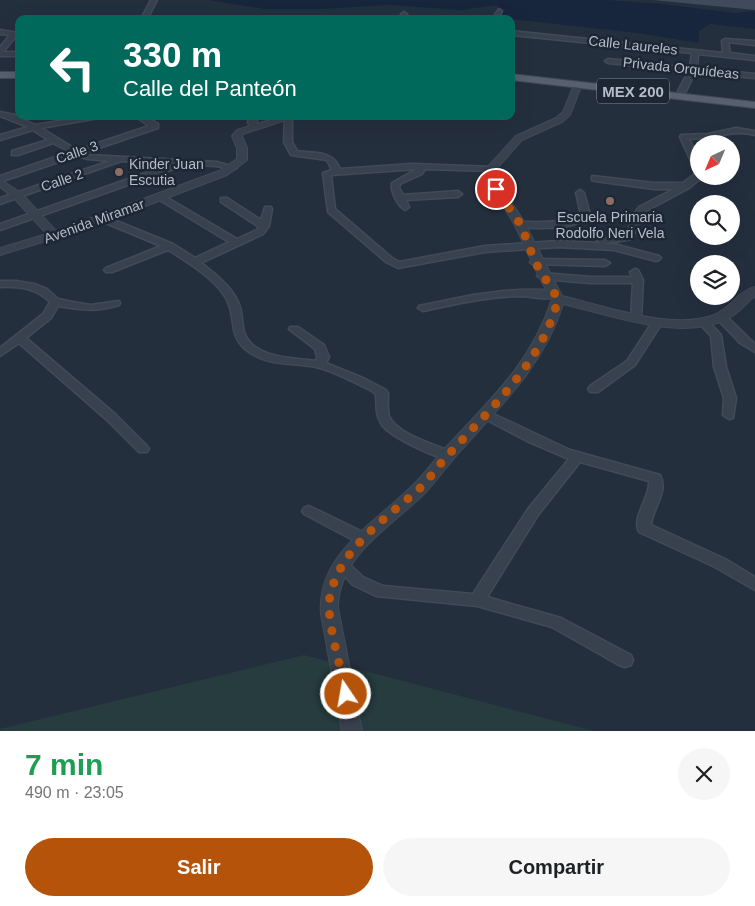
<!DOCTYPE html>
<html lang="es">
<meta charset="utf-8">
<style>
body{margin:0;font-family:Helvetica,sans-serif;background:#f6f6f6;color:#202124;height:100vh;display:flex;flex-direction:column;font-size:19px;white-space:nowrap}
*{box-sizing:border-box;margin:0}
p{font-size:16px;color:#757577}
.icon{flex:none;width:28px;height:28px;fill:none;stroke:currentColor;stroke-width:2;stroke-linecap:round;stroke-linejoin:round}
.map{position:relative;height:731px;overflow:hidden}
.side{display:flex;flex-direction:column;background:#fff;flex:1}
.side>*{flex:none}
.banner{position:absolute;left:15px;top:15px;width:500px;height:105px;border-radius:10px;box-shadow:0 5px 20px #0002;background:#00695c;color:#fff;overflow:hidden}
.needle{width:32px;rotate:224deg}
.tools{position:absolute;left:690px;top:135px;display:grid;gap:10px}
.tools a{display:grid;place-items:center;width:50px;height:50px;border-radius:50%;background:#fff;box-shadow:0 5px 20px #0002;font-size:25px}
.pin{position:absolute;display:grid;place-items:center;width:42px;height:42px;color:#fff;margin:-21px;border:2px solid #fff;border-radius:50%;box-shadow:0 1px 5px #0007}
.me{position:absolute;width:55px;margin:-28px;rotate:348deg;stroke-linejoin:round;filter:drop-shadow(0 0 4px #0008)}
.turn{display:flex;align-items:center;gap:18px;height:105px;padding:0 25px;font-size:22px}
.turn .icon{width:65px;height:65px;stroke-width:2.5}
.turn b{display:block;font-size:35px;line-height:42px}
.round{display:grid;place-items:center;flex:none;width:52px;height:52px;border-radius:26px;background:#f6f6f6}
.head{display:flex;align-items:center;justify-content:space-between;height:85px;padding:0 25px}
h1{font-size:30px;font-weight:600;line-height:38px;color:#1e9e55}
.button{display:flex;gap:10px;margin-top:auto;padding:10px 25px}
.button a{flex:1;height:58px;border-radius:30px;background:#b45309;color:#fff;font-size:20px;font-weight:600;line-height:58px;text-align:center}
.button a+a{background:#f6f6f6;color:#202124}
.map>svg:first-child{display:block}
.green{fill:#263c3f}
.water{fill:#17263c}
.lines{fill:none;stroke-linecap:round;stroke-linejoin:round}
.minor-casing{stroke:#414a57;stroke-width:3}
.tertiary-casing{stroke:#414a57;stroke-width:2}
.primary-casing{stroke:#414a57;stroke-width:2}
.minor{fill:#38414e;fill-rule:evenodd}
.tertiary{fill:#38414e;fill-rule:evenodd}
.primary{fill:#56606e;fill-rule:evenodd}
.wall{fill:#3f4b5c}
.route{stroke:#b45309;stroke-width:9;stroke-dasharray:0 16.2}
.education-dot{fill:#8d6e63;stroke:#1d2633;stroke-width:2}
.labels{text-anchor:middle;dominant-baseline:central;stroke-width:5;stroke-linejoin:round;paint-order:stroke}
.far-street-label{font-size:14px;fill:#b4bcc9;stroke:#1d2633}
.far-poi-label{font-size:14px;fill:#b4bcc9;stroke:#1d2633;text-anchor:start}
.shield{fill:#1d2633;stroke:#878f9c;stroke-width:1}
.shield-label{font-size:15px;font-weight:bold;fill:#b4bcc9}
</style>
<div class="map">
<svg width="755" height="731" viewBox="0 0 755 731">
<rect width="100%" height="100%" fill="#242f3e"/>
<!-- green -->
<path class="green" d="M304 655 594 731H0V729Z"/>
<!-- water -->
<path class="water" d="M209 0H606L662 4 735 13 753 11 755 12V29L710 24 699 31V43L637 33 502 18 497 5 461 10 389 5 322 9H264Z"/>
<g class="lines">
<defs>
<g id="minor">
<path d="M151 0H157L147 19H141Z"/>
<path d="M499 9 502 11 498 19H492Z"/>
<path d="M404 12 407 14 408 19H402L401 14Z"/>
<path d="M0 30 19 33V37L16 36 3 52H19V56H0V47L10 35 0 34Z"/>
<path d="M511 31 723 53 722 41 725 39 755 41V45L728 42 730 53 755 56V60L698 54 697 68 755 74V78L695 72 686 91 682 93 678 91 689 71 608 63 605 61 608 59 690 67 692 53 511 35Z"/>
<path d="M0 112 15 115 35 125 90 116H110L41 128 77 150 149 126 135 116H145L158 124V128L84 153 89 155 217 162 237 168 233 170 217 166 180 164 179 167 0 230V224L171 164 121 161 0 204V198L110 161 88 159 76 156 0 182V176L70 152 53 143 18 155H12V151L48 140 33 130 0 140V135L28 127 0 116Z"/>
<path d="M249 116H257V129L250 127 248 122Z"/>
<path d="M285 117 292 119V142L297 151C315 154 333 150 340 169L412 164 494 167 495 169 491 171 425 169 422 174 400 184 399 188 403 195 458 191 462 194 458 197 406 200 409 207 405 210C398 206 390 191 392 183L417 169 331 175 335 209 392 258 399 262 485 246 558 241 601 243 597 241 599 239 626 235 634 214 639 207 674 189H654L595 181 592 180V176L654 183H683L695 174 693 165 680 137 681 135 708 134 736 128 755 131V135C733 129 712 139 689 139L699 160V176L702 177 689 188 646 211 642 215 632 239 603 244H614L659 256 661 258 659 260 656 261 614 250 558 247 485 252 398 268 386 262 328 212 323 173 332 170 327 160 291 155 284 142Z"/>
<path d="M580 190 584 193 590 215C574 232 543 227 521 228L516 225 521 222C541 222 563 224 581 214L576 193Z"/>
<path d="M161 194 237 239 257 230 259 227 221 202V198H227L261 220 265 207H271L272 209 269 226 263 234 201 263C214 273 231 286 238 302 243 311 241 322 244 332 253 359 294 358 316 361L317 357 315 349 289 329 290 327H298L324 345 329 357 326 363 365 379 386 390 388 393C388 400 387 409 389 416 396 434 436 445 452 452L454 455 452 458C440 462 390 436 382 425 375 415 377 406 376 394L370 390C354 382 337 373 320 368 294 361 268 369 244 348 230 335 235 320 229 305 222 283 189 263 170 251L168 250 112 272H106L104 270 106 268 161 246 101 221V217L104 216 173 244 195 258 229 242 158 199 157 197Z"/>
<path d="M535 259 605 260 610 263 605 266 532 264 530 262Z"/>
<path d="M635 269 638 270 643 280 641 318 636 321 631 318 633 283H590L542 279 537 276 542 273 590 277H632L630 272Z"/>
<path d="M0 281H16L34 284 47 289 58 299 78 303 91 305 119 301 120 303 119 305C95 312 82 310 58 306L51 318 26 338 115 414 147 446 149 449 147 452H139L107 420 19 343 0 356V348L43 314 50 302C36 288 19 286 0 287Z"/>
<path d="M504 291C517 290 551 287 560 295 553 301 533 297 523 296 489 296 456 304 423 311L418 308 419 306 473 295Z"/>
<path d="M721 314 725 315 755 344V352L740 343 717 319 716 317Z"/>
<path d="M657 320 662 323 635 365 598 392H590L588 389 590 386 627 361 653 321Z"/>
<path d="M704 320 708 321 721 335 726 367 736 398 733 418 729 419 723 415 724 398 714 367 711 336 699 323Z"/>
<path d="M487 411 570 450 660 475C669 491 652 509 651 525L725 559 755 577V590L715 567 639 532C631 517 651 497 649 481L580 462 538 515 487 597 561 618 631 655 633 660 631 665 625 667 619 665 552 627 477 606 376 596 353 585 335 566 337 562 342 561 347 562 363 577 383 586 473 594 528 509 569 459 527 441 483 418 481 415 483 412Z"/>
<path d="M309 506 367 534 369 538 367 542 362 543 357 542 304 514 302 511 304 508Z"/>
</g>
<g id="tertiary">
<path d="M575 82 582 84 570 115 562 122 522 140 496 169 500 185 523 220 562 296C604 306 674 331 714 315 730 309 738 291 755 287V296C745 304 737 315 725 320 677 341 611 315 563 304 545 363 502 405 462 449 449 463 438 479 425 493 392 526 338 555 338 608L362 731H342L321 614C316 552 381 520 417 481 429 469 438 455 450 443 493 397 532 361 552 299 535 274 526 246 512 220 502 203 489 190 486 169L516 136 556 118 563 112Z"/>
<path d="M283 116H298L243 134 242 136 247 148V160L227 175 88 228 0 255V248L47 234 13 197 0 187V179L21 193 56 231 219 171 237 159V148L232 136 237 130Z"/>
</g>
<g id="primary">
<rect x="0" y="72" width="19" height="6"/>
<path d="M511 74 755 102V108L511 80Z"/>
</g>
</defs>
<!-- minor casing -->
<use href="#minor" class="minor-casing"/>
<!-- tertiary casing -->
<use href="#tertiary" class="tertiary-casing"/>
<!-- primary casing -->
<use href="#primary" class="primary-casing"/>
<!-- minor -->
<use href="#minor" class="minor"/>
<!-- tertiary -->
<use href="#tertiary" class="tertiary"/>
<!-- primary -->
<use href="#primary" class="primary"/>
</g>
<!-- wall -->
<path class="wall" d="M653 0H755V10Z"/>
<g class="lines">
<!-- route -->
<path class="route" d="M346 694C342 670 325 618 330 596 340 549 384 520 418 490 430 479 439 464 450 453 492 407 543 361 558 299L535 262 521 225 496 189"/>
</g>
<!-- markers -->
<g class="education-dot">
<circle cx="119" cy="172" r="5"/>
<circle cx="610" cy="201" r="5"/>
</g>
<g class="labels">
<!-- far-street labels -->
<g class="far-street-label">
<text transform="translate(633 45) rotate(6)">Calle Laureles</text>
<text transform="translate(681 68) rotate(6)">Privada Orquídeas</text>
<text transform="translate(77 152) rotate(-19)">Calle 3</text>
<text transform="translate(62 180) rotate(-19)">Calle 2</text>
<text transform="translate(94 221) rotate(-20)">Avenida Miramar</text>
</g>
<!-- far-poi labels -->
<g class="far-poi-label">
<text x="129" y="164">Kinder Juan<tspan x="129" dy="16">Escutia</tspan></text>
<text x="610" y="217" text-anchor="middle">Escuela Primaria<tspan x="610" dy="16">Rodolfo Neri Vela</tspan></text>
</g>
<!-- shield labels -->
<rect class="shield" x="597" y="78.5" width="72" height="25" rx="4"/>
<g class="shield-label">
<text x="633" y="91">MEX 200</text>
</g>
</g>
</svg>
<div class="tools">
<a><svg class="needle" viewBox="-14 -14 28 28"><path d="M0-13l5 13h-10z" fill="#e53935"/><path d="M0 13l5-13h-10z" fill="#757577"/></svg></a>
<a><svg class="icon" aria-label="search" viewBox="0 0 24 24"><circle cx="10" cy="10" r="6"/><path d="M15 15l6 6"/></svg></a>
<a><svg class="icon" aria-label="layers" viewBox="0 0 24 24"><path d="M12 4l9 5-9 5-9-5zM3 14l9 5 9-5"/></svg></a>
</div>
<div class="pin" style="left:496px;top:189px;background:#d93025"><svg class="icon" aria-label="arrive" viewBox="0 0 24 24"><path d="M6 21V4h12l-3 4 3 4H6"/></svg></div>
<svg class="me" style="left:346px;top:694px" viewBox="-20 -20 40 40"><circle r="17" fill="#b45309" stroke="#fff" stroke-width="3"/><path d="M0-11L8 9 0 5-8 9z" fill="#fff"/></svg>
<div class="banner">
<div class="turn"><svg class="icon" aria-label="left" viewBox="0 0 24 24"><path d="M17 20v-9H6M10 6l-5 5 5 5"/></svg><div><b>330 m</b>Calle del Panteón</div></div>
</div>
</div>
<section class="side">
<div class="head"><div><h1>7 min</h1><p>490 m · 23:05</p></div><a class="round"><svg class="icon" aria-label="close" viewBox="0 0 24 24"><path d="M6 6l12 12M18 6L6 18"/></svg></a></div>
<div class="button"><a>Salir</a><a>Compartir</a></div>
</section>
